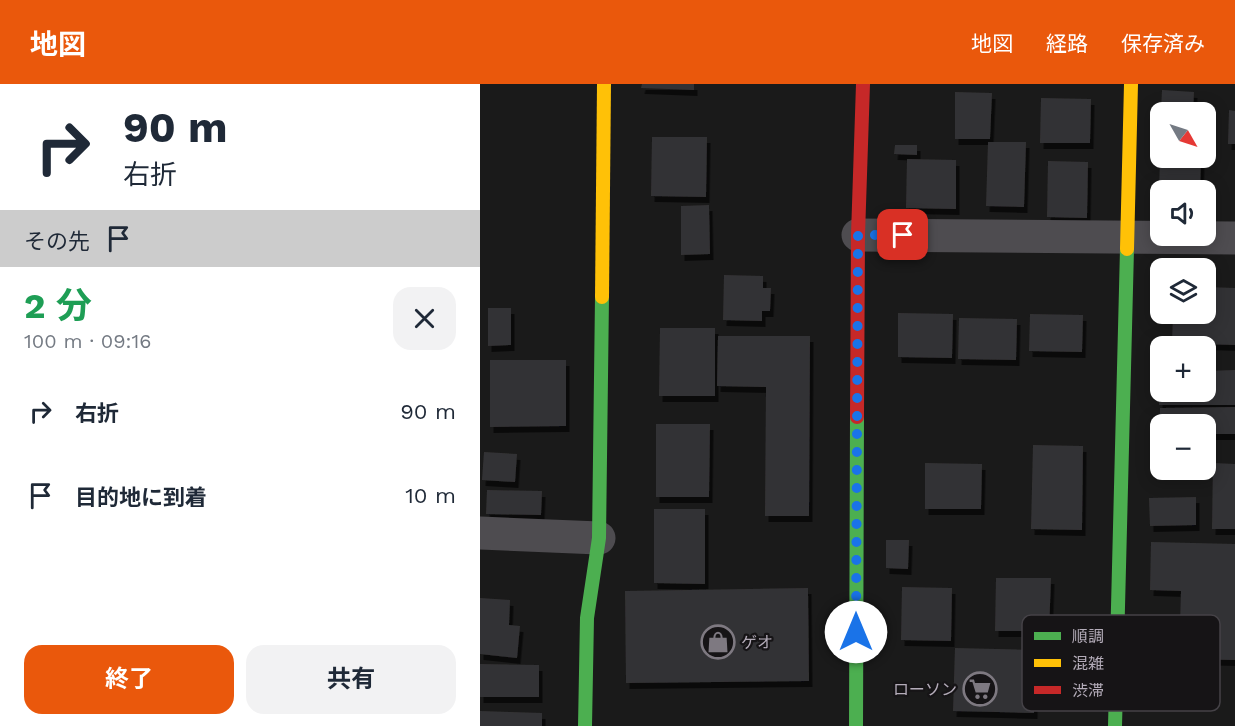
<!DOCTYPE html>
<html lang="ja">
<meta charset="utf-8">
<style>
body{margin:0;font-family:"Work Sans","Noto Sans JP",sans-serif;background:#f2f2f3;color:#1f2937;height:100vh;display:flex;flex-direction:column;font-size:22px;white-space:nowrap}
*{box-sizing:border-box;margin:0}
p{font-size:20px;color:#747a83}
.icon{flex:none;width:33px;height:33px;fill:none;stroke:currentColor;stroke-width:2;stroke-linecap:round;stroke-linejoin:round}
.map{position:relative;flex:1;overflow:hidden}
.side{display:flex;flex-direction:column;background:#fff;width:480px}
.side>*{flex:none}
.guide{background:#fff;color:#1f2937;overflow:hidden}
.needle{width:39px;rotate:129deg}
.controls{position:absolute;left:670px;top:18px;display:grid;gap:12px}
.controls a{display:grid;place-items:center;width:66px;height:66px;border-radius:12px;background:#fff;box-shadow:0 3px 15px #0003;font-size:30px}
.pin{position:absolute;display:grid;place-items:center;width:51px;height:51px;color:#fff;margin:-26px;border-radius:12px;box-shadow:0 3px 9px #0006}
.me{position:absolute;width:66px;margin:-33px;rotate:0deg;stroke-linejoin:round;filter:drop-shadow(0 0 4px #0008)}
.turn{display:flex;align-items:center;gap:21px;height:126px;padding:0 24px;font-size:27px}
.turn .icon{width:78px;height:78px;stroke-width:2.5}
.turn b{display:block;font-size:42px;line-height:51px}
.then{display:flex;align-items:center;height:57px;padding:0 24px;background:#0003;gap:12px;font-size:22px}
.round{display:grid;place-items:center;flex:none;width:63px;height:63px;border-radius:18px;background:#f2f2f3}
.head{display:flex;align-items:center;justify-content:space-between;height:102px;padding:0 24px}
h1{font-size:36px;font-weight:700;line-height:45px;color:#1e9e55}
.button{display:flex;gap:12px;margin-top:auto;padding:12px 24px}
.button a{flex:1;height:69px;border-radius:18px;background:#ea580c;color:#fff;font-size:24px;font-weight:700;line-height:69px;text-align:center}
.button a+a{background:#f2f2f3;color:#1f2937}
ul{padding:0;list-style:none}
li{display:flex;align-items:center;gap:18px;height:84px;padding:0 24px}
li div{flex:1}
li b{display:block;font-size:22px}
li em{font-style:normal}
header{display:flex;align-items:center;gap:36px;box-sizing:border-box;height:84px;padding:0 30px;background:#ea580c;color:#fff}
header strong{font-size:28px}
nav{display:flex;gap:33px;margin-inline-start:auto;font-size:21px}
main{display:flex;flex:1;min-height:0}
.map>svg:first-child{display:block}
.building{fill:#333234;filter:url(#shadow)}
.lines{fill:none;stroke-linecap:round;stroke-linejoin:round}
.street{stroke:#4e4c50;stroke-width:33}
.fast{stroke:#4caf50;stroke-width:14}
.slow{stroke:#ffc107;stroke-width:14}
.jam{stroke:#c62828;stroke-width:14}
.route{stroke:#1a73e8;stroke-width:10;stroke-dasharray:0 18}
.labels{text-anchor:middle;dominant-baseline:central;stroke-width:4.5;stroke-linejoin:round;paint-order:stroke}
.poi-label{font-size:16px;fill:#b4acb9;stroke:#161416;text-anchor:start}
.key{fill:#161416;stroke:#454247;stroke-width:1.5}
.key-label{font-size:16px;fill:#b4acb9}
</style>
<header>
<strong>地図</strong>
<nav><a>地図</a><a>経路</a><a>保存済み</a></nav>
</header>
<main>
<section class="side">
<div class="guide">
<div class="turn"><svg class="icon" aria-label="right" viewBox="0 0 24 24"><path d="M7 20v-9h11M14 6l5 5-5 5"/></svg><div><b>90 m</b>右折</div></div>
<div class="then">その先<svg class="icon" aria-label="arrive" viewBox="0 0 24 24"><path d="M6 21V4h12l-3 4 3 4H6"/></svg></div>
</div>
<div class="head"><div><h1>2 分</h1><p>100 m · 09:16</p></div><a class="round"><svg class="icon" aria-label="close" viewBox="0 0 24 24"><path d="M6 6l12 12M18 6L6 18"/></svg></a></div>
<ul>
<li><svg class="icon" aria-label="right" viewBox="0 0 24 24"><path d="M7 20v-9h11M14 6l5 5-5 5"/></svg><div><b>右折</b></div><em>90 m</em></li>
<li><svg class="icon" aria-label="arrive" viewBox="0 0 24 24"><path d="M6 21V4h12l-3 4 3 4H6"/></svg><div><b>目的地に到着</b></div><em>10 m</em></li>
</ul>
<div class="button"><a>終了</a><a>共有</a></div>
</section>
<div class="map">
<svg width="755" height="642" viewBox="0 0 755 642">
<defs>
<filter id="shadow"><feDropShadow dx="3.5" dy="6" stdDeviation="0" flood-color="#0009"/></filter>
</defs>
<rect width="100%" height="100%" fill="#1a1a1a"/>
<!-- building -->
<g class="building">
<path d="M162 0H214V6L161 4Z"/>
<path d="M682 6 714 8 713 28H681Z"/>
<path d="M475 8 512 9 510 55H475Z"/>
<path d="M561 14 611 15 610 59H560Z"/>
<path d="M749 26 755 27V60H748Z"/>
<path d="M172 53H227L226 113 171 112Z"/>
<path d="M508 58H546L544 123 506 122Z"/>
<path d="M415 61H437V71L414 70Z"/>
<path d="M680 74H721L720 106H679Z"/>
<path d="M427 75 476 76V125L426 124Z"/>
<path d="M568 77 608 78 607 134 567 133Z"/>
<path d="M679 112H681V129H678Z"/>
<path d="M229 121 230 170 201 171V122Z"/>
<path d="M244 191 283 192V204H291L290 227H282V237L243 236Z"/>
<path d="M726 203 755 204V261L692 259 693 230H726Z"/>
<path d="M8 224H31V261L8 262Z"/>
<path d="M418 229 473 230 472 274 418 273Z"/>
<path d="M550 230 603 231 602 268 549 267Z"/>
<path d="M479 234 537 235 536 276 478 275Z"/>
<path d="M180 244H235V312H179Z"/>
<path d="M238 252H330L329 432H285L286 303 237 302Z"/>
<path d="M10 276H86V342L10 343Z"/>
<path d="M755 286V321H679V308H726V287Z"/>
<path d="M755 323V350H726V340H680V324Z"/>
<path d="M176 340H230L229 413H176Z"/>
<path d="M553 361 603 362 602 446 551 445Z"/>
<path d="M4 368 37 370 35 398 2 396Z"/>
<path d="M445 379 502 380 501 425H445Z"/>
<path d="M733 379 755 380V445H732Z"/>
<path d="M7 406 62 407 61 431 6 430Z"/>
<path d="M716 413V441L670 442 669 414Z"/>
<path d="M174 425H225V500L174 499Z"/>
<path d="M406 456H429L428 485 406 484Z"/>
<path d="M671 458 755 460V576L699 575 701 507 670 506Z"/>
<path d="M516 494H571L569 547H515Z"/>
<path d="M422 503 472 504 471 557 421 556Z"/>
<path d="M328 504 329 597 146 599 145 507Z"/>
<path d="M0 514 30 516 29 541 40 542 37 574 0 570Z"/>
<path d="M475 564 556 566 554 629 473 627Z"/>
<path d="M0 580 59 581V613H0Z"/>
<path d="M0 627 62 629V642H0Z"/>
</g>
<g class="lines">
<!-- street -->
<g class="street">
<path d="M378 151 755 154"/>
<path d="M0 449 119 454"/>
</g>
<!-- fast -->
<g class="fast">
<path d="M105 642 107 534 119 454 122 213"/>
<path d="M376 642 377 333"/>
<path d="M635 642 647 165"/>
</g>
<!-- slow -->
<g class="slow">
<path d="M647 165 651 0"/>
<path d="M122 213 124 0"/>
</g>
<!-- jam -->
<path class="jam" d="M377 333 378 151 383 0"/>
</g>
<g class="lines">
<!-- route -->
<path class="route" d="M376 548 378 151H423"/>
</g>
<!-- icons -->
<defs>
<symbol id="shop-ring" viewBox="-11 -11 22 22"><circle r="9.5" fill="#161416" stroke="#7e7981" stroke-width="1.5"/><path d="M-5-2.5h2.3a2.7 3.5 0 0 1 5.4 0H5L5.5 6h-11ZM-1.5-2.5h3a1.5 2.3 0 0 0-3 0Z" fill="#7e7981"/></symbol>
<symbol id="supermarket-ring" viewBox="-11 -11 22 22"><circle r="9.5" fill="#161416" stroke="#7e7981" stroke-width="1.5"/><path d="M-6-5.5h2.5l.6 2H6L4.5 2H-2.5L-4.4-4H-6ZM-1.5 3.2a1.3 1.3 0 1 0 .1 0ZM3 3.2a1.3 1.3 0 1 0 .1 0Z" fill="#7e7981"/></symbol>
</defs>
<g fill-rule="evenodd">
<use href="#shop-ring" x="219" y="539" width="38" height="38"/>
<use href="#supermarket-ring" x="481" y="586" width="38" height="38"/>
</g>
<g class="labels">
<!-- poi labels -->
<g class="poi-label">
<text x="261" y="558">ゲオ</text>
<text x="477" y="605" text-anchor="end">ローソン</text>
</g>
</g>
<!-- legend -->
<rect x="542" y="531" width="198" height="96" rx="9" class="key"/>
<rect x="554" y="548" width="27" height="8" fill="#4caf50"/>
<rect x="554" y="575" width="27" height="8" fill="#ffc107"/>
<rect x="554" y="602" width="27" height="8" fill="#c62828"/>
<g class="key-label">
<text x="592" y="558">順調</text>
<text x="592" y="585">混雑</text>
<text x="592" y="612">渋滞</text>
</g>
</svg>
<div class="controls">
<a><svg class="needle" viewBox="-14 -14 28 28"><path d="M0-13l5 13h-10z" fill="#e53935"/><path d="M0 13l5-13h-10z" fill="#747a83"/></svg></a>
<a><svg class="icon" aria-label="sound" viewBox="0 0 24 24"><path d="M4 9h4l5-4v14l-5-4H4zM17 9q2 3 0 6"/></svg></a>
<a><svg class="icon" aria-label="layers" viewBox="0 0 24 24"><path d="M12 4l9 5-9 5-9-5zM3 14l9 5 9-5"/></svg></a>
<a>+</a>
<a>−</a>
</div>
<div class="pin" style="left:423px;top:151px;background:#d93025"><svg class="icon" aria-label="arrive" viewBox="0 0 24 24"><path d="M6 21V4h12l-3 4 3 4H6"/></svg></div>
<svg class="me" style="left:376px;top:548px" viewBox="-20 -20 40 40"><circle r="19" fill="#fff"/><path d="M0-13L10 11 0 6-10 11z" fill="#1a73e8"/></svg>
</div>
</main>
